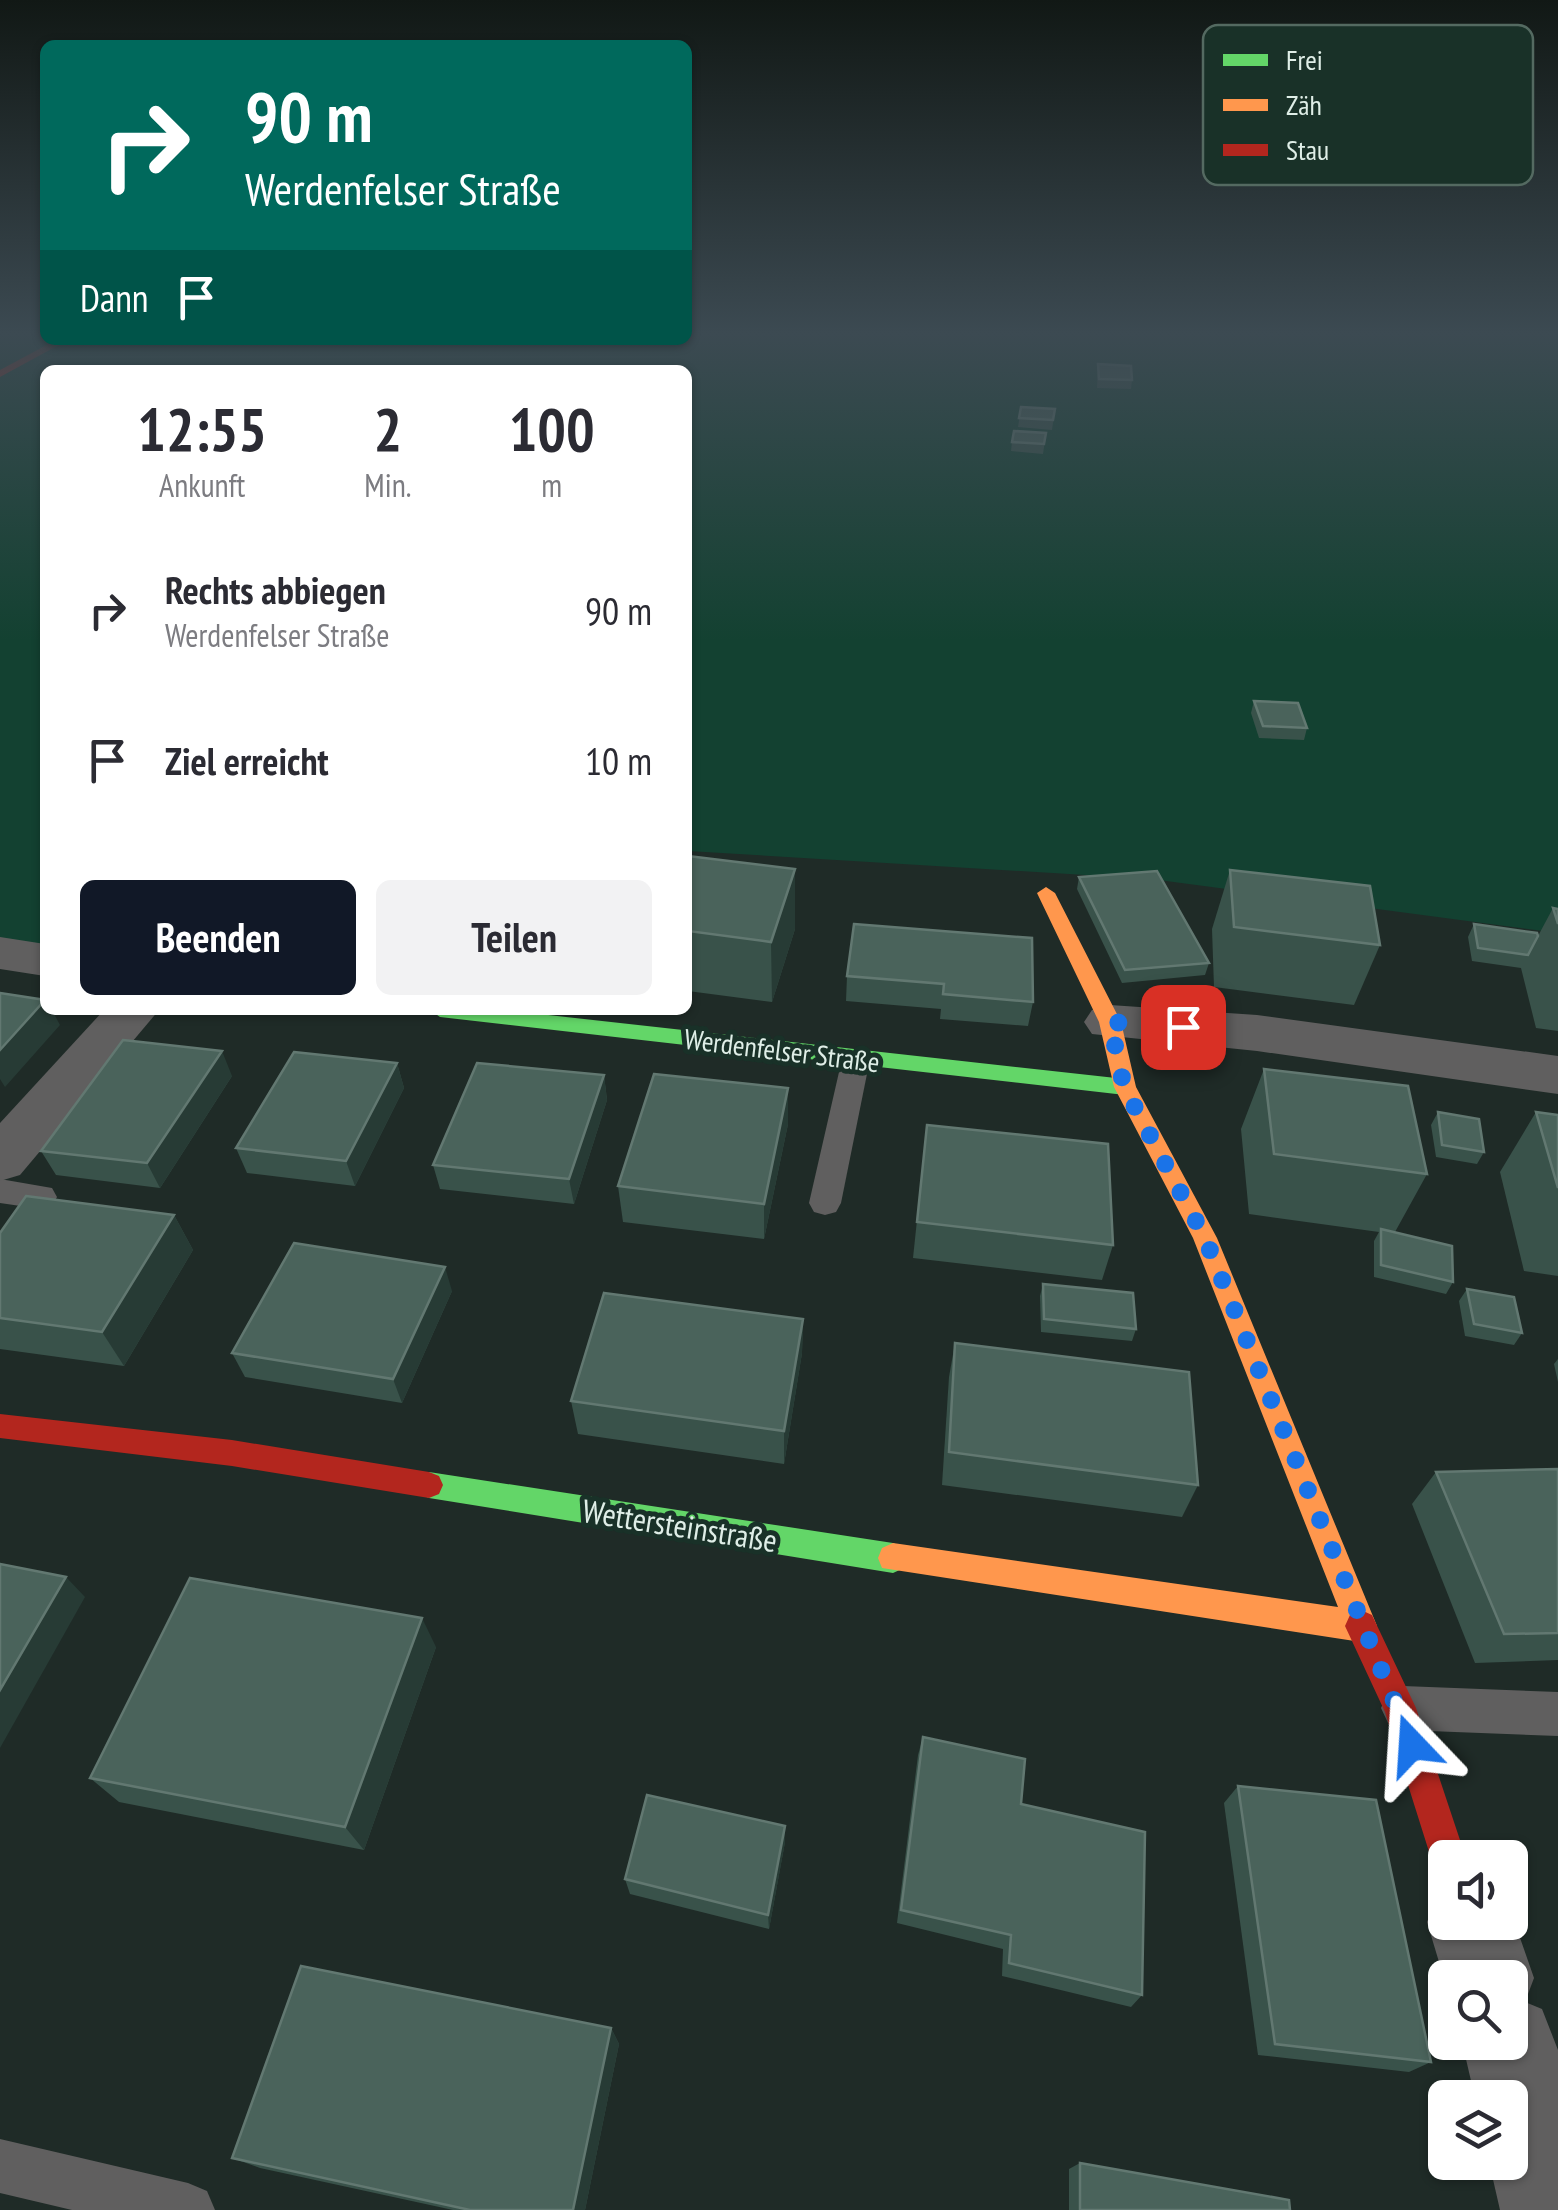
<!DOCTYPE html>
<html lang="de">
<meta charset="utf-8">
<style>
body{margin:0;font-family:"PT Sans Narrow",sans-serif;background:#f2f2f3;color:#2b2b33;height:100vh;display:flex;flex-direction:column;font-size:38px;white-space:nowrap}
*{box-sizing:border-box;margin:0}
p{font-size:32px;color:#7c7c81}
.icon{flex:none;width:55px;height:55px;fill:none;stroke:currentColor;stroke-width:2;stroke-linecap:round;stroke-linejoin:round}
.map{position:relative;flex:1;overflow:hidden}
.sheet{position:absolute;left:40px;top:365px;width:652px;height:650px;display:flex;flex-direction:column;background:#fff;border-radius:15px;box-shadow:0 2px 8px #0004}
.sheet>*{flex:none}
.guide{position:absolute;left:40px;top:40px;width:652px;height:305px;border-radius:15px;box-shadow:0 2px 8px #0004;background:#00695c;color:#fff;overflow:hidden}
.tools{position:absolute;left:1428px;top:1840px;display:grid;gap:20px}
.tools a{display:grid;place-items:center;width:100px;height:100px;border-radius:15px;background:#fff;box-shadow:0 2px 8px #0004;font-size:50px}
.pin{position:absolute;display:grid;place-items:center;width:85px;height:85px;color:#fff;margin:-42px;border-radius:20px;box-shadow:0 5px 15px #0006}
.me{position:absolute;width:110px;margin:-55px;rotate:340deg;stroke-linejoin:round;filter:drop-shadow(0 0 8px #0008)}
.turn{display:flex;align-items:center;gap:35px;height:210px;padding:0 40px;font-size:45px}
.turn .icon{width:130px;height:130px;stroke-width:2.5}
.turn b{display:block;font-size:70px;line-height:85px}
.then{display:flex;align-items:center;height:95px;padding:0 40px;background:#0003;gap:20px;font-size:38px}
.eta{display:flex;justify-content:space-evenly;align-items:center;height:170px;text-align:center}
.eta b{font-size:60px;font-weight:800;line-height:70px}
.action{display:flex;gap:20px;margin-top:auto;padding:20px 40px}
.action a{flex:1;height:115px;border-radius:15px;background:#111827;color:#fff;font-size:40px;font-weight:800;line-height:115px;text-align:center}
.action a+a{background:#f2f2f3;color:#2b2b33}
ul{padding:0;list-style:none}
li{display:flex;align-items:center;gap:30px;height:150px;padding:0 40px}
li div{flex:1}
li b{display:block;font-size:38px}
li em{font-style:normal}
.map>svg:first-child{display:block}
.green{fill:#134131}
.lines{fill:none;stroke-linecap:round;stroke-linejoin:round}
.lane{fill:#605f5f;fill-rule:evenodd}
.street{fill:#605f5f;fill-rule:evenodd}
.fast{fill:#63d668;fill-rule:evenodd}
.slow{fill:#ff974d;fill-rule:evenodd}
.jam{fill:#b3261e;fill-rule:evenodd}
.wall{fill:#39524a}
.shaded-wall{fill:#273b35}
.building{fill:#4a635b;stroke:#627871;stroke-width:2.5}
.route{stroke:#1a73e8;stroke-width:18;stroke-dasharray:0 32.4}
.labels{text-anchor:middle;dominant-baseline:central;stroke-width:10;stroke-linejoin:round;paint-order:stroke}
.street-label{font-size:28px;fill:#dfeee7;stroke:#193128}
.near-street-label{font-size:32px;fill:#dfeee7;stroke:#193128}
.key{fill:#193128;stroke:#546a61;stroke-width:2.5}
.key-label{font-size:28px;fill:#dfeee7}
</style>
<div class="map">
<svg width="1558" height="2210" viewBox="0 0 1558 2210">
<rect width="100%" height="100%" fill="#1f2b27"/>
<!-- green -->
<path class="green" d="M0 332H45V340H688V332H1558V933L1151 879 688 851V370H45V951L0 945Z"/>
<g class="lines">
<!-- lane -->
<g class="lane">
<path d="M856 1049 870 1059 841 1203 836 1212 825 1215 814 1212 809 1203 842 1059Z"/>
<path d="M0 1179 52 1188 57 1197 52 1206 41 1209 0 1203Z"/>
<path d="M1403 1686 1558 1692V1736L1403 1730 1388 1723 1381 1708 1388 1693Z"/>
<path d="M0 2139 188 2183 207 2191 215 2210H72L0 2193Z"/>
</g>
<!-- street -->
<g class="street">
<path d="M0 937 45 944V976L0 969Z"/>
<path d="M1110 1005 1257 1015 1558 1056V1094L1257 1051 1092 1034 1084 1022 1092 1010Z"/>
<path d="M104 1010H159L20 1175 0 1181V1123Z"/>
<path d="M1445 1888V1922H1510V1909L1534 1978 1525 2002 1542 2009 1558 2050V2210H1500L1489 2162H1510V2098H1475L1462 2042H1510V1978H1445V1982L1427 1922 1440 1891Z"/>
</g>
<!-- fast -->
<g class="fast">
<path d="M430 1010H503L1125 1079 1136 1087 1125 1095 440 1017Z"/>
<path d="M429 1472 893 1543 904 1548 908 1558 904 1568 893 1573 429 1498 419 1494 415 1485 419 1476Z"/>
</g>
<!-- slow -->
<path class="slow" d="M1046 887 1055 893 1121 1022 1136 1087 1217 1238 1377 1626 1372 1637 1361 1642 882 1568 878 1558 882 1548 893 1543 1338 1607 1193 1238 1114 1087 1099 1022 1037 893Z"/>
<!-- jam -->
<g class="jam">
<path d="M56 340H68L0 377V370Z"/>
<path d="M0 1414 232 1440 429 1472 439 1476 443 1485 439 1494 429 1498 232 1466 0 1438Z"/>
<path d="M1361 1610 1372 1615 1416 1708 1466 1858H1445V1874L1437 1870 1431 1858 1385 1712 1345 1626 1350 1615Z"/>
</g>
</g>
<!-- wall -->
<g class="wall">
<path d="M1098 364 1132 380 1131 389 1097 388Z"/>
<path d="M1021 407 1055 409 1052 430 1018 427Z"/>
<path d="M1046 433 1043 454 1011 451 1012 442Z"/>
<path d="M1254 701 1307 728 1304 740 1259 738 1251 713Z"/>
<path d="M688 856 795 869V929L772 1002 688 991Z"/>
<path d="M1230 870 1380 945 1354 1005 1214 987 1212 929Z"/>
<path d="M1079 877 1209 963 1205 975 1122 983 1077 889Z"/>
<path d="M1553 908 1558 909V1031L1536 1028 1521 968 1472 961 1468 937 1474 924 1538 936Z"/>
<path d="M854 924 1033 1002 1028 1026 940 1019 941 1009 846 1001 847 976Z"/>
<path d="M397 1063 404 1088 355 1186 247 1173 236 1148Z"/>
<path d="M1264 1069 1427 1174 1395 1232 1453 1282 1446 1294 1374 1277V1241L1379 1232 1249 1214 1241 1129Z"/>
<path d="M604 1075 607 1100 574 1204 440 1189 433 1165Z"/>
<path d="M232 1076 160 1188 56 1175 41 1151Z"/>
<path d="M788 1088V1124L764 1239 623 1222 618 1186Z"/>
<path d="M1438 1112 1484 1152 1477 1164 1436 1157 1431 1125Z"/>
<path d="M1536 1112 1558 1115V1276L1524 1271 1500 1172Z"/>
<path d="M927 1125 1113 1245 1102 1280 913 1258Z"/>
<path d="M174 1215 193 1250 124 1366 0 1349V1233Z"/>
<path d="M1043 1284 1136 1329 1132 1341 1041 1332 1040 1296Z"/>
<path d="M1467 1289 1522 1333 1514 1345 1465 1336 1459 1301Z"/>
<path d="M452 1291 402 1403 245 1377 232 1353Z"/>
<path d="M803 1319 802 1353 784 1464 578 1434 571 1401Z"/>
<path d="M955 1343 1198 1485 1182 1517 942 1485 949 1377Z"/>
<path d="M1558 1359V1382L1554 1364Z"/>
<path d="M1558 1469V1660L1475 1663 1412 1504 1436 1472Z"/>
<path d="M436 1647 364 1850 119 1802 90 1778Z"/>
<path d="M923 1737 1021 1804 1142 1995 1131 2007 1002 1976 1003 1949 897 1923 918 1755Z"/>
<path d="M1238 1786 1431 2062 1409 2072 1258 2055 1224 1803Z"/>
<path d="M785 1826V1842L769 1929 630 1894 625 1879Z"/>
<path d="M611 2028 619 2044 585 2210H453L260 2168 232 2158Z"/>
<path d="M1080 2163 1290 2210H1069V2169Z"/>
</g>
<!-- shaded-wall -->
<g class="shaded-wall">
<path d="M795 869V929L772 1002 771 942Z"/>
<path d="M45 1001V1010H52L60 1025 5 1087 0 1079V1050Z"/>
<path d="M222 1051 232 1076 160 1188 147 1163Z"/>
<path d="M397 1063 404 1088 355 1186 346 1161Z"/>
<path d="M604 1075 607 1100 574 1204 569 1179Z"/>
<path d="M788 1088V1124L764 1239V1204Z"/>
<path d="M174 1215 193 1250 124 1366 102 1332Z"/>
<path d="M445 1267 452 1291 402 1403 393 1379Z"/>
<path d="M803 1319 802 1353 784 1464V1431Z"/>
<path d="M66 1577 85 1597 0 1748V1690Z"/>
<path d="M422 1618 436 1647 364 1850 345 1827Z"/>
<path d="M785 1826V1842L769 1929 768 1915Z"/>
<path d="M611 2028 619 2044 585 2210H573Z"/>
</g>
<!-- building -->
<g class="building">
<path d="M1098 364 1131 366 1132 380 1099 379Z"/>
<path d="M1021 407 1055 409 1053 420 1019 418Z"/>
<path d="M1014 431 1046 433 1044 444 1012 442Z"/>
<path d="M1254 701 1298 703 1307 728 1263 726Z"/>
<path d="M688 856 795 869 771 942 688 931Z"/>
<path d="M1230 870 1370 886 1380 945 1234 927Z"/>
<path d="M1157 871 1209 963 1125 970 1079 877Z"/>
<path d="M1553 908 1558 909V924Z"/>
<path d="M854 924 1032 938 1033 1002 943 994 944 984 847 976Z"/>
<path d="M1474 924 1537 933 1538 936 1528 955 1478 948Z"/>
<path d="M0 993 45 1000 0 1050Z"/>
<path d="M123 1040 222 1051 147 1163 41 1151Z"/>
<path d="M294 1052 397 1063 346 1161 236 1148Z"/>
<path d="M477 1063 604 1075 569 1179 433 1165Z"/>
<path d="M1264 1069 1408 1086 1427 1174 1274 1154Z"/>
<path d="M654 1074 788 1088 764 1204 618 1186Z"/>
<path d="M1438 1112 1479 1119 1484 1152 1442 1145Z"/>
<path d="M1536 1112 1558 1115V1188Z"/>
<path d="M927 1125 1108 1144 1113 1245 917 1222Z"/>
<path d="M26 1196 174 1215 102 1332 0 1318V1233Z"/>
<path d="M1381 1229 1452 1246 1453 1282 1381 1265Z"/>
<path d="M294 1243 445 1267 393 1379 232 1353Z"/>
<path d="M1043 1284 1133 1293 1136 1329 1044 1319Z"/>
<path d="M1467 1289 1514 1297 1522 1333 1474 1324Z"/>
<path d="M604 1293 803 1319 784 1431 571 1401Z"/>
<path d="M955 1343 1189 1372 1198 1485 949 1452Z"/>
<path d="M1558 1469V1633L1504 1634 1436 1472Z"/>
<path d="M0 1564 66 1577 0 1690Z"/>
<path d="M190 1578 422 1618 345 1827 90 1778Z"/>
<path d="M923 1737 1025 1759 1021 1804 1145 1832 1142 1995 1009 1963 1011 1935 901 1910Z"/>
<path d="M1238 1786 1376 1800 1431 2062 1275 2044Z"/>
<path d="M647 1795 785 1826 768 1915 625 1879Z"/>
<path d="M301 1966 611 2028 573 2210H470L232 2158Z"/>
<path d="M1080 2163 1289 2200 1290 2210H1080Z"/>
</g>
<!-- sky -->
<linearGradient id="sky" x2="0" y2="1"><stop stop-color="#111815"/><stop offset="0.52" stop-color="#3c4a52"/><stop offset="1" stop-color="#3c4a52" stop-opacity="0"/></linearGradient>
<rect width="1558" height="641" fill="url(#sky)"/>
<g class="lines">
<!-- route -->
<path class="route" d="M1183 1027 1110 1022 1124 1087 1205 1238 1412 1745"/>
</g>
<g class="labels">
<!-- street labels -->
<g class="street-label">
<text transform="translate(782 1050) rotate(7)">Werdenfelser Straße</text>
</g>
<!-- near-street labels -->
<g class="near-street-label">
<text transform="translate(680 1525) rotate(9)">Wettersteinstraße</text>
</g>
</g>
<!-- legend -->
<rect x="1203" y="25" width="330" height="160" rx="15" class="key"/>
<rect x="1223" y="54" width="45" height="12" fill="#63d668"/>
<rect x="1223" y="99" width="45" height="12" fill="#ff974d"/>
<rect x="1223" y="144" width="45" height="12" fill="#b3261e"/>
<g class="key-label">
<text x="1286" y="70">Frei</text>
<text x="1286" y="115">Zäh</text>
<text x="1286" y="160">Stau</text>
</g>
</svg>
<div class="tools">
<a><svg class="icon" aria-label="sound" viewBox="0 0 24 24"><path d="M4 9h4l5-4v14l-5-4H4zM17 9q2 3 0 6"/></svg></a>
<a><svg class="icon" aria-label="search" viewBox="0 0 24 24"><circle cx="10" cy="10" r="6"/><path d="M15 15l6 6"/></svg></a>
<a><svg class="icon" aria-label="layers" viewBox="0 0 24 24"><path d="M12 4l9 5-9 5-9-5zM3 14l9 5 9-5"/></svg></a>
</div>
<div class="pin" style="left:1183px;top:1027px;background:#d93025"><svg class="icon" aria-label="arrive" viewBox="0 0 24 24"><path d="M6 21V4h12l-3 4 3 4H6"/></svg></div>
<svg class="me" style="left:1412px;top:1745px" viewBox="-20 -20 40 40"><path d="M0-17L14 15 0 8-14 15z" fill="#1a73e8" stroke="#fff" stroke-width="4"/></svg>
<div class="guide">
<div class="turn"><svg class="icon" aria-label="right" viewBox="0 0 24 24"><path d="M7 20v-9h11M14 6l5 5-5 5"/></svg><div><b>90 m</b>Werdenfelser Straße</div></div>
<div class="then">Dann<svg class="icon" aria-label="arrive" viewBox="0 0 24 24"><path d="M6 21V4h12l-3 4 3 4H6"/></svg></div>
</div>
<section class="sheet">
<div class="eta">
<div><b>12:55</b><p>Ankunft</p></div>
<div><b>2</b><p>Min.</p></div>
<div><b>100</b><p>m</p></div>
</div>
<ul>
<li><svg class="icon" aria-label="right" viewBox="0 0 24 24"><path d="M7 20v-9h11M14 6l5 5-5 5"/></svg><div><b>Rechts abbiegen</b><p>Werdenfelser Straße</p></div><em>90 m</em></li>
<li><svg class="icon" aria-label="arrive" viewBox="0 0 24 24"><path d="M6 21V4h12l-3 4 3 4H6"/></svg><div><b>Ziel erreicht</b></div><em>10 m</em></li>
</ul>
<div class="action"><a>Beenden</a><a>Teilen</a></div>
</section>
</div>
